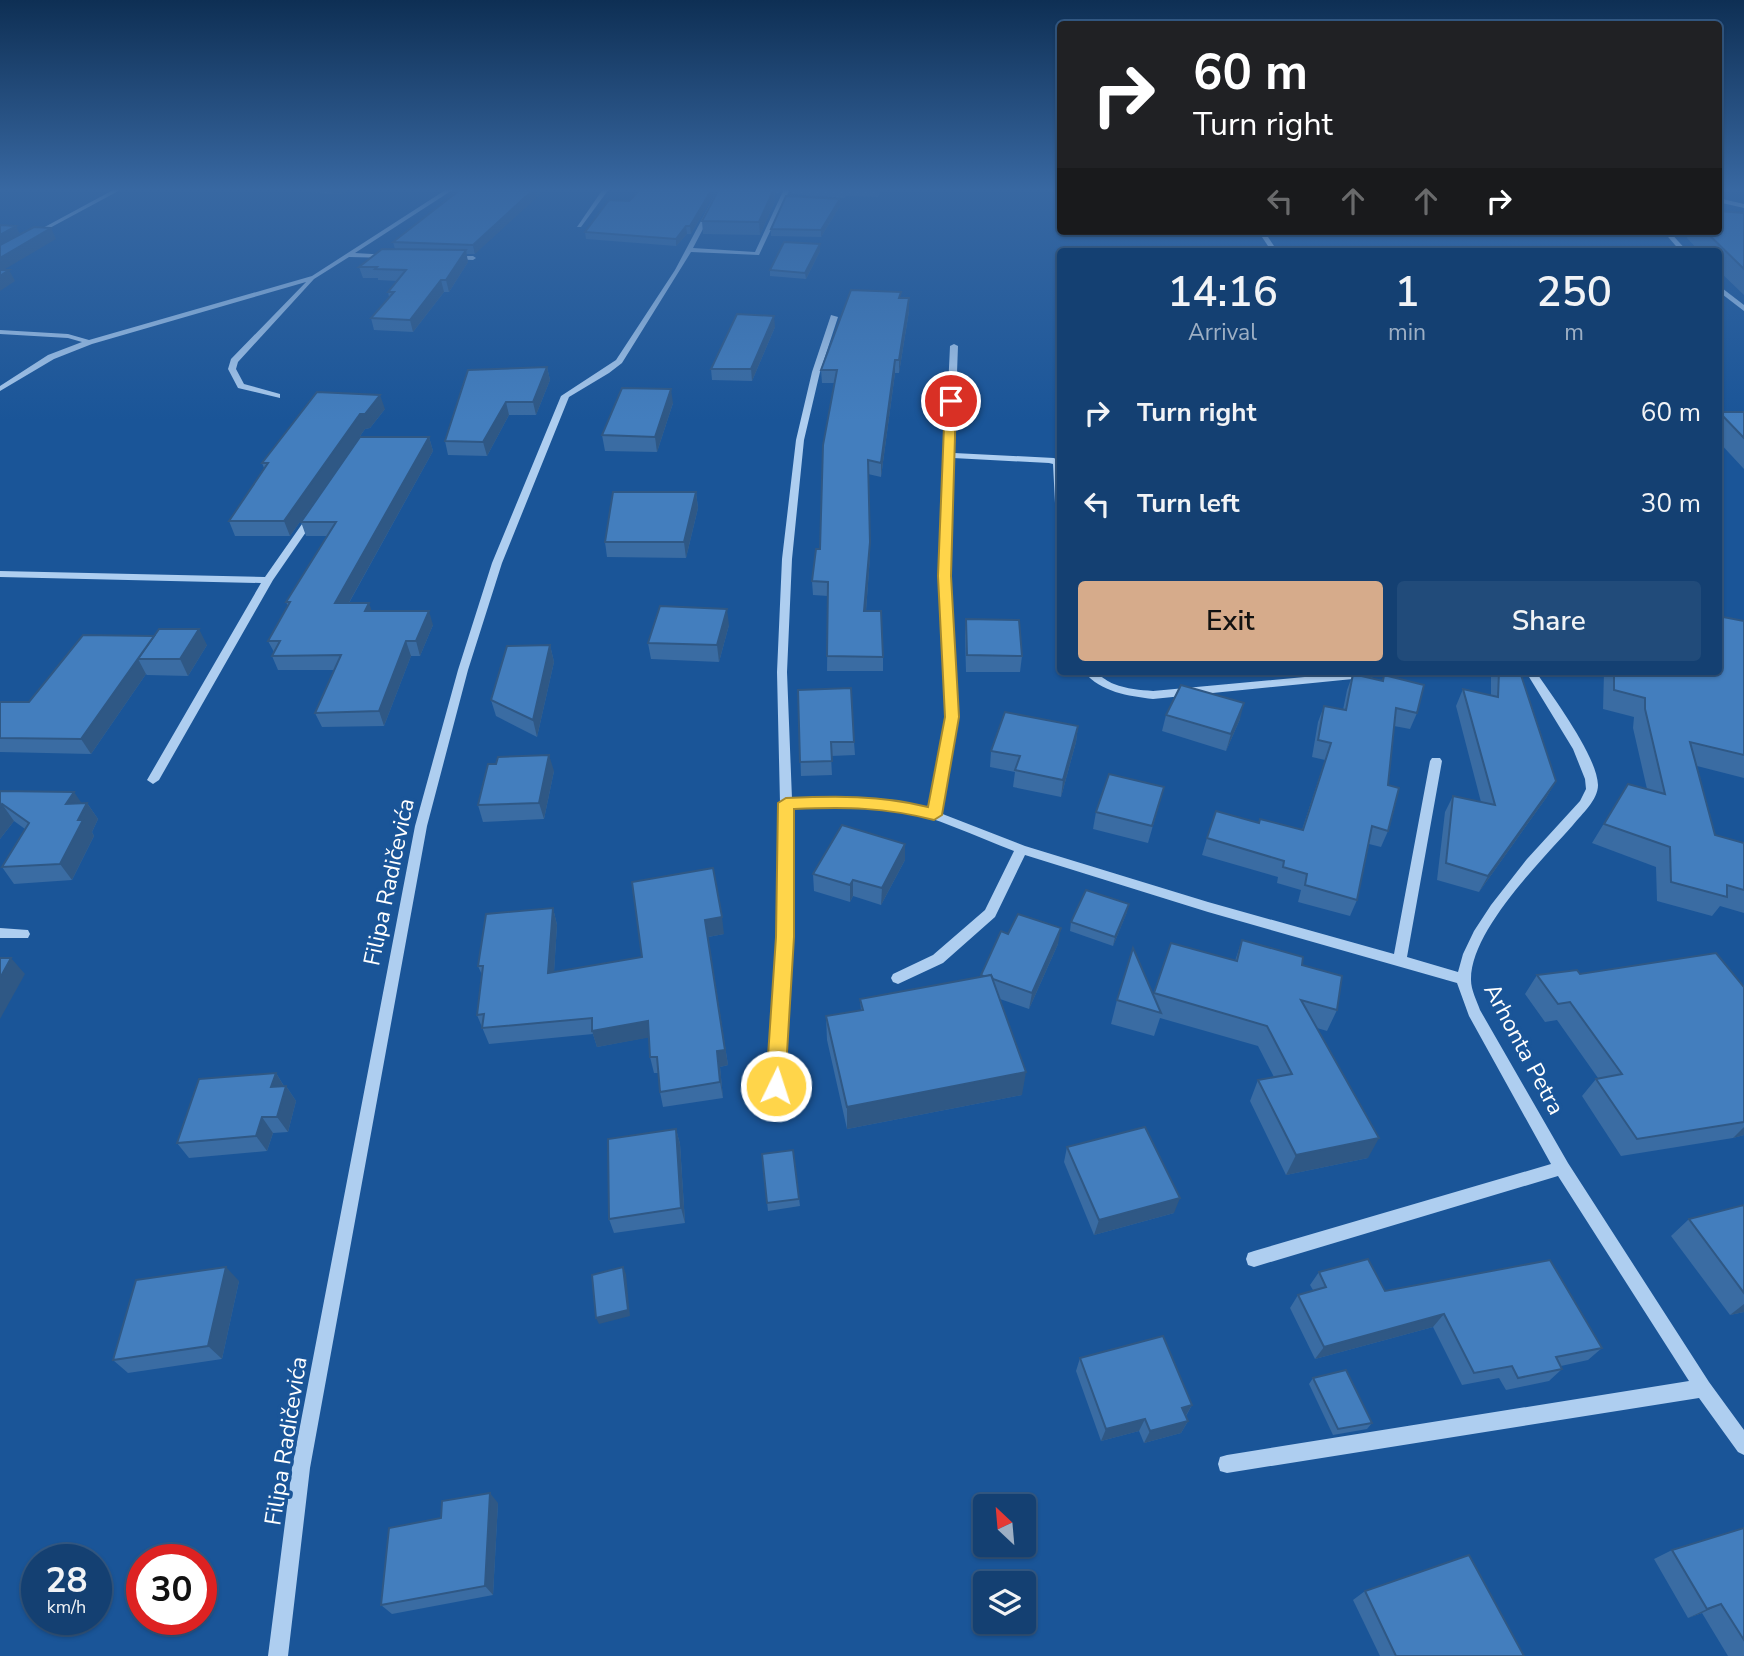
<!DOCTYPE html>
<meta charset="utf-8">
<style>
body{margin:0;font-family:"Nunito Sans",sans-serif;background:#214b7a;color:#f1f3f6;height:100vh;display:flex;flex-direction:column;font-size:26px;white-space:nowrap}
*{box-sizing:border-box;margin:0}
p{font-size:23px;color:#9dafc4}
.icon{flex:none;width:38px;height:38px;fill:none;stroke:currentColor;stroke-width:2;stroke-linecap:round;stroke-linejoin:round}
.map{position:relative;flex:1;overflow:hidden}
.panel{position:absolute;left:1057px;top:248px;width:665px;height:427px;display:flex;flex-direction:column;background:#144072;border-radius:7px;box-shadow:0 2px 5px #0004,0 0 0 2px #335984}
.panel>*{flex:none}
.banner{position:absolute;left:1057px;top:21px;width:665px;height:214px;border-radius:7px;box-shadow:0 2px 5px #0004,0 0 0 2px #335984;background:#202124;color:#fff;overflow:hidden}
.needle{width:46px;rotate:334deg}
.fabs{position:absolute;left:973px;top:1494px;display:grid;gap:14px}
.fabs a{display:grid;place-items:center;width:63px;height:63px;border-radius:7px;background:#144072;box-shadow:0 2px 5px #0004,0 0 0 2px #335984;font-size:35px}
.speed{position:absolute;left:21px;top:1544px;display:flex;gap:14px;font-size:35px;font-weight:700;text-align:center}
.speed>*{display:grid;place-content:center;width:91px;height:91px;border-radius:50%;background:#144072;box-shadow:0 2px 5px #0004,0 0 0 2px #335984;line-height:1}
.speed small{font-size:18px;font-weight:400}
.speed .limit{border:10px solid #d22;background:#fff;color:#111}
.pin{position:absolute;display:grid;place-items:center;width:60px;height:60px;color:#fff;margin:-30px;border:4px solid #fff;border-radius:50%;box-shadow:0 2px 7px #0007}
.me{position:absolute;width:77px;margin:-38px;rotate:4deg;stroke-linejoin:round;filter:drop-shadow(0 0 5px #0008)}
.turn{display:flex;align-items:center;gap:24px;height:147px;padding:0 21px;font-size:32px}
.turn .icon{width:91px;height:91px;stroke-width:2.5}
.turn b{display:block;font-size:49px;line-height:60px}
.lanes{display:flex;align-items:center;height:66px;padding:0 21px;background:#0003;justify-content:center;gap:35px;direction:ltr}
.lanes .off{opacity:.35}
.eta{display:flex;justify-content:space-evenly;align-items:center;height:119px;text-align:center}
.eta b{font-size:42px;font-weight:600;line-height:49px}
.action{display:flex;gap:14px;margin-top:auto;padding:14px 21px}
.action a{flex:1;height:80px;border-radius:7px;background:#d6ab8b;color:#111;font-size:28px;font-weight:600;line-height:80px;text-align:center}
.action a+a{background:#214b7a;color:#f1f3f6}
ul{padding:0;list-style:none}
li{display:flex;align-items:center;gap:21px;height:91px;padding:0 21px}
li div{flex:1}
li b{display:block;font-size:26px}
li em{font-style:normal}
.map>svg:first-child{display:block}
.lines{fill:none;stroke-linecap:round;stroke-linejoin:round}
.minor{fill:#aecef0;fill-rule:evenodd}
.wall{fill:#3a6ca3}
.shaded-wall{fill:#2f5885}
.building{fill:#437ebe;stroke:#2f5885;stroke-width:2}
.route{fill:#ffd54a;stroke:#a68a30;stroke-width:2}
.labels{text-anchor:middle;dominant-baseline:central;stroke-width:7;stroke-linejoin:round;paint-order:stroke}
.street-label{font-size:23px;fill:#fff;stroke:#1a5598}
</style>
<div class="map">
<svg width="1744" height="1656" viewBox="0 0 1744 1656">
<rect width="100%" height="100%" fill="#1a5598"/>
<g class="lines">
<!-- minor -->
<g class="minor">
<path d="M115 189H122L33 237 28 236Z"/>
<path d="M447 189H454L355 253 389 255 392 257 391 258 349 257 314 279 238 362 236 369 244 384 280 394V398L238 388 228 369 231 359 306 282 92 344 54 359 0 391V386L48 355 82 342 68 338 0 334V330L68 334 89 340 312 276Z"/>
<path d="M603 189H609L581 227H577Z"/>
<path d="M718 189H724L693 248 755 252 784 189H790L759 255 691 252 622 363 609 373 569 397 502 563 468 670 427 826 310 1468 288 1656H268L292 1468 415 826 458 670 492 563 561 396 616 360 675 270Z"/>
<path d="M1718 198 1744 204V208L1718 202Z"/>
<path d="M1258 231H1264L1278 252H1272Z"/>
<path d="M1663 231H1669L1688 252H1681Z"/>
<path d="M452 256H473L476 258 473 260 450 259 449 258Z"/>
<path d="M1718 285 1744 305V311L1718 291Z"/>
<path d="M831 315 838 317 820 372 804 440 792 559 787 672 792 799 847 797 894 800 929 809 946 717 939 576 945 457 943 455 945 453 950 346 954 344 958 346 954 453 1054 458 1060 462V506L1055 503 1053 464 1049 463 953 458 949 576 958 717 940 813 1025 846 1208 902 1394 954 1430 761 1432 758H1440L1442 761 1407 957 1458 972 1463 954 1474 931 1491 905 1527 859 1580 801 1586 789 1585 779 1573 749 1526 672H1536C1553 697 1597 756 1598 785 1598 800 1582 814 1573 825 1542 860 1470 931 1471 980 1471 990 1477 1001 1480 1010L1568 1163 1709 1382 1744 1430V1455L1738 1452 1699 1398 1227 1473 1220 1471 1218 1464 1220 1457 1227 1455 1689 1381 1558 1176 1254 1267 1248 1265 1246 1259 1248 1253 1254 1251 1551 1164 1469 1016 1457 983 1208 912 1025 855 995 917 943 963 898 984 893 982 891 978 893 974 933 955 985 910 1014 851C975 836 936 817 896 809 862 802 826 806 792 807V937L783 1085 781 1090 776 1091 771 1090 769 1085 778 937 780 803 777 672 782 559 796 440 812 372Z"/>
<path d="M312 513 317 516 273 580 159 780 153 784 147 780 261 583 0 577V571L265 577 309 514Z"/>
<path d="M1084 672C1100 672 1100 678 1114 684 1127 689 1140 690 1153 691L1358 672H1398L1393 675 1153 699C1128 696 1101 692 1084 672Z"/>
<path d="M0 928 28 930 30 934 28 938H0Z"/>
</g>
</g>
<!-- wall -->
<g class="wall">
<path d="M307 189H350L344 193 332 194 309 192Z"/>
<path d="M461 189 475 254H466L468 262 449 292H444L413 332 374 330 371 318 389 297 388 292 397 281 378 280V278H363L359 267 395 249 393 242Z"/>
<path d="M717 189 691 234H687L676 246 586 239 585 232 629 201Z"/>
<path d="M719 189H782L779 193H775V201L760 235 703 234 702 221Z"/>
<path d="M791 189H881L878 197 846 196 845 198 791 194Z"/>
<path d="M840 199V206L821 237 771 236V229Z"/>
<path d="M1744 213V295L1718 270V252H1700L1687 238 1690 231H1718Z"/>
<path d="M820 251 806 279 770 276V270Z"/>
<path d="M901 298H909V311L899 373H895L881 477 868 474 870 556 866 611 883 657V671H827L828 596 813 595 812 581 820 549 834 383H822L821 370Z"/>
<path d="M775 327 752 381 712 380 711 369Z"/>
<path d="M547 367 550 380 536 415H509L487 456 448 455 445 441Z"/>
<path d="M673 403 657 452 605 451 602 435Z"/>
<path d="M385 409 370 428 365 429 290 536H235L229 521 264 468 262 463Z"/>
<path d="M1719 412H1744V469L1718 441Z"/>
<path d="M429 437 433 451 349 603 372 611 433 625 420 656H411L384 726 322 727 315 713 334 670H278L272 656 274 652 268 641 288 606 286 602 327 536H306L301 522Z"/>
<path d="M696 492 698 508 686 558 607 557 605 542Z"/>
<path d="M966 619 1022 656 1020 672H966L965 635Z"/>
<path d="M1744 621V778L1697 766 1715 835 1744 843V913L1720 906 1712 916 1657 901 1656 867 1592 843 1628 784 1647 789 1633 728 1634 717 1603 709 1604 672H1718Z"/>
<path d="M729 625 719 662 651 659 648 643Z"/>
<path d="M154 636 207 645 188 676 147 675 146 674 91 754 0 752V702H29Z"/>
<path d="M550 645 554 662 537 737 496 716 491 700Z"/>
<path d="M1491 672H1520L1556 781 1546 798 1479 892 1437 880 1445 812 1453 796 1481 802 1456 706 1463 689 1491 695Z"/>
<path d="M1353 674 1382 681 1384 675 1417 713 1410 729 1394 726 1388 785V831L1381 847 1369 844 1357 900 1350 916 1298 902 1301 890 1277 883 1278 877 1202 855 1207 838 1259 823 1302 830 1325 760 1312 757 1318 722 1324 706 1343 710 1347 690Z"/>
<path d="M798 690 854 742 855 755 831 756 832 775 801 776Z"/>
<path d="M1166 715 1240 719 1226 751 1162 731Z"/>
<path d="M1078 726 1076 742 1061 797 1013 787 1015 772 990 767 991 751Z"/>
<path d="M554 771 544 819 483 822 478 805Z"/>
<path d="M1164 787 1148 843 1093 829 1096 812Z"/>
<path d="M0 791 81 803H87L98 819 92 832 94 836 72 880 14 884 2 867 25 829 14 821 0 839Z"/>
<path d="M905 844V860L881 905 853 896 850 902 814 891 813 874Z"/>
<path d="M632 882 724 934 708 937 728 1065 720 1067 723 1098 663 1107 660 1092 658 1073H654L650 1057 649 1037 597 1047 593 1034 489 1044 477 1015 482 975 478 966 553 908 557 925 554 972 642 957Z"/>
<path d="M1127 912 1113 946 1070 931 1071 922Z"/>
<path d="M1008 934 1058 944 1029 1009 1000 999 1022 1095 847 1129 827 1040 826 1016 861 1010 860 999 980 977 981 975Z"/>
<path d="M1242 940 1302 965 1337 1010 1327 1031 1317 1028 1368 1158 1286 1175 1250 1101 1258 1080 1274 1077 1258 1046 1160 1018 1154 1036 1111 1024 1117 1000 1153 995 1171 943 1235 961Z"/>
<path d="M1580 974 1744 987V1135L1733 1138 1621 1156 1582 1096 1596 1079 1598 1078 1557 1020 1545 1022 1525 994 1537 975Z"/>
<path d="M276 1073 284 1086H286L296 1101 288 1132 273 1133 267 1151 189 1158 177 1143Z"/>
<path d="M676 1129 680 1144 685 1223 614 1233 609 1219Z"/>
<path d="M1067 1147 1174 1213 1094 1235 1064 1162Z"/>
<path d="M793 1150 800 1206 768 1211 762 1154Z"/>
<path d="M1744 1205V1312L1730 1315 1671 1236 1689 1219Z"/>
<path d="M1319 1272 1385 1291 1602 1348 1588 1360 1561 1366 1562 1369 1549 1381 1506 1390 1499 1378 1462 1385 1433 1327 1315 1359 1290 1308 1298 1295 1313 1290 1310 1285Z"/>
<path d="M239 1281 222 1359 128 1373 113 1360Z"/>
<path d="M1080 1358 1192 1405 1186 1416 1188 1421 1181 1433 1144 1443 1139 1431 1101 1441 1076 1371Z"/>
<path d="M1313 1378 1372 1423 1367 1429 1333 1435 1309 1384Z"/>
<path d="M498 1503 493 1595 392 1614 381 1605 441 1518Z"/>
<path d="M1744 1528V1656H1728L1702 1613 1688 1618 1654 1559 1672 1550Z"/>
<path d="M1365 1591 1524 1656H1380L1353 1600Z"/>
</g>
<!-- shaded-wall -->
<g class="shaded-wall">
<path d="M330 189H350L344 193 332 194Z"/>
<path d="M534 189H546L475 254 473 245Z"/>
<path d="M712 189H717L691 234 690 226Z"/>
<path d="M774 189 775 201 760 235 759 222Z"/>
<path d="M840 199V206L821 237V230Z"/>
<path d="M16 226 21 236 0 248V235Z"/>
<path d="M686 226 687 234 676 246V239Z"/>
<path d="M51 228 56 239 0 272V258Z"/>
<path d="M820 244V251L806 279 805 273Z"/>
<path d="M466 250 468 262 449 292 446 280Z"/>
<path d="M9 270 15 281 0 291V276Z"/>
<path d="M441 280 444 292 413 332 410 320Z"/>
<path d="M909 298V311L899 373V360Z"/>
<path d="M774 316 775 327 752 381 751 369Z"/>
<path d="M895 360V373L881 477V463Z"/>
<path d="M547 367 550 380 536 415 533 402Z"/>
<path d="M671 389 673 403 657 452 655 437Z"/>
<path d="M380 395 385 409 370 428 365 429 290 536 284 521 360 414Z"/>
<path d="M506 402 509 415 487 456 483 442Z"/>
<path d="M429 437 433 451 341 617 335 603Z"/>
<path d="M696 492 698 508 686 558 684 542Z"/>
<path d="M870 542V556L865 625 864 611Z"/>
<path d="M369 603 374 617 365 611Z"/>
<path d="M727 609 729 625 719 662 717 645Z"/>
<path d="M429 611 433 625 420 656 416 641Z"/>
<path d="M199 629 207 645 188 676 180 659Z"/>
<path d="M406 641 411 656 384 726 379 711Z"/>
<path d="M550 645 554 662 537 737 533 720Z"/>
<path d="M138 659 146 674 91 754 81 739Z"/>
<path d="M1244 703 1240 719 1226 751 1231 734Z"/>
<path d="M1078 726 1076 742 1061 797 1063 780Z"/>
<path d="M549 755 554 771 544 819 539 803Z"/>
<path d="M1556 781 1546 798 1479 892 1488 876Z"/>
<path d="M74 792 85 808 87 803 98 819 92 832 94 836 72 880 60 864 66 804Z"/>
<path d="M2 804 14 821 0 839V807Z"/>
<path d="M905 844V860L881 905 882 888Z"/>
<path d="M853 880V896L850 902V885Z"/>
<path d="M1129 904 1127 912 1113 946 1115 937Z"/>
<path d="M553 908 557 925 553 989 548 973Z"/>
<path d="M722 917 724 934 708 937 728 1065 720 1067 723 1098 720 1082 705 920Z"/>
<path d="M1061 928 1058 944 1029 1009 1032 993Z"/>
<path d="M11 958 25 974 0 1019V978Z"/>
<path d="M648 1021 652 1037 597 1047 592 1031Z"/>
<path d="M1026 1072 1022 1095 847 1129V1107Z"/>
<path d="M276 1073 285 1088 286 1086 296 1101 288 1132 277 1117 271 1087Z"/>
<path d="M262 1117 273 1133 267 1151 256 1136Z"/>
<path d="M1744 1127V1135L1733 1138Z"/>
<path d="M676 1129 680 1144 685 1223 681 1208Z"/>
<path d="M1379 1138 1368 1158 1286 1175 1296 1155Z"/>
<path d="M1180 1198 1174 1213 1094 1235 1099 1220Z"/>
<path d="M226 1267 239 1281 222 1359 208 1346Z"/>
<path d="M623 1267 626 1274 630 1316 599 1324 596 1318Z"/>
<path d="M1744 1304V1312L1730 1315Z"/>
<path d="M1444 1314 1433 1327 1315 1359 1324 1347Z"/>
<path d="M1192 1405 1185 1417 1182 1408Z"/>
<path d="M1145 1419 1139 1431 1101 1441 1106 1429Z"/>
<path d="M1188 1421 1181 1433 1144 1443 1150 1431Z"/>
<path d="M490 1493 498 1503 493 1595 485 1586Z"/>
<path d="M1721 1604 1702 1613 1688 1618 1707 1609Z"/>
</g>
<!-- building -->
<g class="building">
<path d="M461 189H534L473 245 393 242Z"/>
<path d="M641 189H712L690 226H686L676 239 585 232 609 200 629 201Z"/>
<path d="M719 189H774L759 222 702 221Z"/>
<path d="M816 189H846L845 191Z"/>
<path d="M851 189H878V190Z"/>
<path d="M786 196 840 199 821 230 771 229Z"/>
<path d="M1718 211 1744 213V269L1705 231H1718Z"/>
<path d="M0 225 16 226 0 235Z"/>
<path d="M34 227 51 228 0 258V245Z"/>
<path d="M784 242 820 244 805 273 770 270Z"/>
<path d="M382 249 466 250 446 280H441L410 320 371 318 394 292H388L406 270 375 269 377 267H359Z"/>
<path d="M0 270H9L0 276Z"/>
<path d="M851 290 901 292 899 298H909L899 360H895L881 463 868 460 870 542 864 611H881L883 657 827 656 828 582 812 581 816 549H820L823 445 837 370H821Z"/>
<path d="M737 314 774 316 751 369H711Z"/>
<path d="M547 367 533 402H506L483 442 445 441 468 370Z"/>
<path d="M622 388 671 389 655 437 602 435Z"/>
<path d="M317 392 380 395 365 414H360L284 521H229L268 463H262Z"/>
<path d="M1719 412H1744V438Z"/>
<path d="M360 437H429L335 603H369L365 611H429L416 641H406L379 711 315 713 341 655 272 656 280 641H268L290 602H286L336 522H301Z"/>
<path d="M613 492H696L684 542H605Z"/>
<path d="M660 606 727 609 717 645 648 643Z"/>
<path d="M1718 616 1744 621V755L1690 742 1715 835 1744 843V890L1727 885V897L1671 882 1670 847 1604 824 1628 784 1665 794 1645 709V698L1614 690V672H1718Z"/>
<path d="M966 619 1019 620 1022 656 967 655Z"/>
<path d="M159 629H199L180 659H138Z"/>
<path d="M83 635 154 636 81 739 0 738V702H29Z"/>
<path d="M550 645 533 720 491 700 507 646Z"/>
<path d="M1499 672H1520L1556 781 1488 876 1446 863 1453 796 1495 805 1463 689 1498 697Z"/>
<path d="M1353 674 1383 681 1384 675 1424 685 1417 713 1396 708 1388 785 1399 788 1388 831 1372 826 1357 900 1305 885 1307 874 1283 867 1284 861 1207 838 1216 811 1259 823 1260 819 1303 830 1331 743 1318 740 1324 706 1346 710Z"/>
<path d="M1181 685 1244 703 1231 734 1166 715Z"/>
<path d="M851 688 854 742H831L832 761 800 762 798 690Z"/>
<path d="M1005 712 1078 726 1063 780 1015 770 1020 756 991 751Z"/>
<path d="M549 755 539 803 478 805 488 764H496L498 757Z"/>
<path d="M1109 774 1164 787 1152 826 1096 812Z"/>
<path d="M0 791 74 792 66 804 87 803 78 820H83L60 864 2 867 29 823 2 804 0 807Z"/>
<path d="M842 825 905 844 882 888 853 880 850 885 813 874Z"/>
<path d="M713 868 722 917 705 920 725 1050 717 1051 720 1082 660 1092 657 1057H650L648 1021 592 1031V1018L482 1028 484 1014 477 1015 483 966H478L486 914 553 908 548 973 642 957 632 882Z"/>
<path d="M1086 890 1129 904 1115 937 1071 922Z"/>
<path d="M1018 914 1061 928 1032 993 993 979 991 975 985 977 981 975 1001 931 1008 934Z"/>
<path d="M1242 940 1303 957 1302 965 1342 976 1337 1010 1301 1000 1379 1138 1296 1155 1258 1080 1292 1074 1267 1026 1154 993 1171 943 1237 961Z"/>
<path d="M1133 948 1161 1013 1117 1000Z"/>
<path d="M1716 953 1744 987V1122L1637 1139 1596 1079 1622 1074 1570 1002 1558 1004 1537 975 1577 970 1580 974Z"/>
<path d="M0 958H11L0 978Z"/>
<path d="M991 975 1026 1072 847 1107 826 1016 863 1010 860 999Z"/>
<path d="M276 1073 271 1087 286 1086 277 1117H262L256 1136 177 1143 199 1079Z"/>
<path d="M1145 1127 1180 1198 1099 1220 1067 1147Z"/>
<path d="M676 1129 681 1208 609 1219 608 1139Z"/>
<path d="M793 1150 799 1199 767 1203 762 1154Z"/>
<path d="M1744 1205V1293L1689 1219Z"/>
<path d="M1368 1259 1385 1291 1550 1260 1602 1348 1556 1357 1562 1369 1518 1378 1512 1366 1474 1373 1444 1314 1324 1347 1298 1295 1326 1287 1319 1272Z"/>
<path d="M226 1267 208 1346 113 1360 136 1280Z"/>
<path d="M623 1267 628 1310 596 1318 592 1275Z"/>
<path d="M1163 1336 1192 1405 1182 1408 1188 1421 1150 1431 1145 1419 1106 1429 1080 1358Z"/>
<path d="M1346 1370 1372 1423 1338 1429 1313 1378Z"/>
<path d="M490 1493 485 1586 381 1605 389 1528 441 1518 442 1501Z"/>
<path d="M1744 1528V1640L1721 1604 1707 1609 1672 1550Z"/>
<path d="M1469 1555 1524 1656H1396L1365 1591Z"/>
</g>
<!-- sky -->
<linearGradient id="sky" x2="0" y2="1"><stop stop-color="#0e2f54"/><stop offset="0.45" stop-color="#3868a2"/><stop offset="1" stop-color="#3868a2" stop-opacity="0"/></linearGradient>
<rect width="1744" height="421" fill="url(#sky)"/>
<!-- route -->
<path class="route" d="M951 397 956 401 951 576 959 717 942 815 934 820C884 807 846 807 794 809V937L785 1086 783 1091 776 1094 769 1091 766 1086 776 937 778 803 786 798C835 796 880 795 928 807L945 717 938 576 945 401Z"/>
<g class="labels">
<!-- street labels -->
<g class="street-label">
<text transform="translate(389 882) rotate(-78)">Filipa Radičevića</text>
<text transform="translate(1524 1049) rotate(62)">Arhonta Petra</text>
<text transform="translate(286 1441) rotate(-81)">Filipa Radičevića</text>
</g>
</g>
</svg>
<div class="fabs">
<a><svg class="needle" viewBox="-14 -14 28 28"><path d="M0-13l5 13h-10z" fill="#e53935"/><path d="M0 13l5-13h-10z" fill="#9dafc4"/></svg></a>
<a><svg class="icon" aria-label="layers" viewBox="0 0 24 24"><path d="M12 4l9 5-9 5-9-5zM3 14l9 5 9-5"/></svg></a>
</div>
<div class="speed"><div>28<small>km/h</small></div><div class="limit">30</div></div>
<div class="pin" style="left:951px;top:401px;background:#d93025"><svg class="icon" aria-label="arrive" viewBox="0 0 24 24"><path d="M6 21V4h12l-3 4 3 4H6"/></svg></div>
<svg class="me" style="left:776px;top:1086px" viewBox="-20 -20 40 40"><circle r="17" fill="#ffd54a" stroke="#fff" stroke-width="3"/><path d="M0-11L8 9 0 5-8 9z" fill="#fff"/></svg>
<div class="banner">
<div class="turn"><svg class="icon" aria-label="right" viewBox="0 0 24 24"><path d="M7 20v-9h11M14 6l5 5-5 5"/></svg><div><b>60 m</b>Turn right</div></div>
<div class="lanes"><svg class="icon off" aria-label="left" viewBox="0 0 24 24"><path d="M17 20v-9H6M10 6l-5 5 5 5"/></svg><svg class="icon off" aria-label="ahead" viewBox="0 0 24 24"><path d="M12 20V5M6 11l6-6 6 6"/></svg><svg class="icon off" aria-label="ahead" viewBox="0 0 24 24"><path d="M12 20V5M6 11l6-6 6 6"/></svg><svg class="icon" aria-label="right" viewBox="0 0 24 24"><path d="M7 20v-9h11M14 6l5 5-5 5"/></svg></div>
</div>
<section class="panel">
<div class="eta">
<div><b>14:16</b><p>Arrival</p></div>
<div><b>1</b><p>min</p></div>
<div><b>250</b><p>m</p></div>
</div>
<ul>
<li><svg class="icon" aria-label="right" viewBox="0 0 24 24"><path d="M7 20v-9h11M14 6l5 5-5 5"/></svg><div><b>Turn right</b></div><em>60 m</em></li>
<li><svg class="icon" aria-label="left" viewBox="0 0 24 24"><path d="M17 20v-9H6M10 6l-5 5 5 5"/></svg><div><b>Turn left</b></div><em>30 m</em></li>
</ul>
<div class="action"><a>Exit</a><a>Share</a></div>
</section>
</div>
